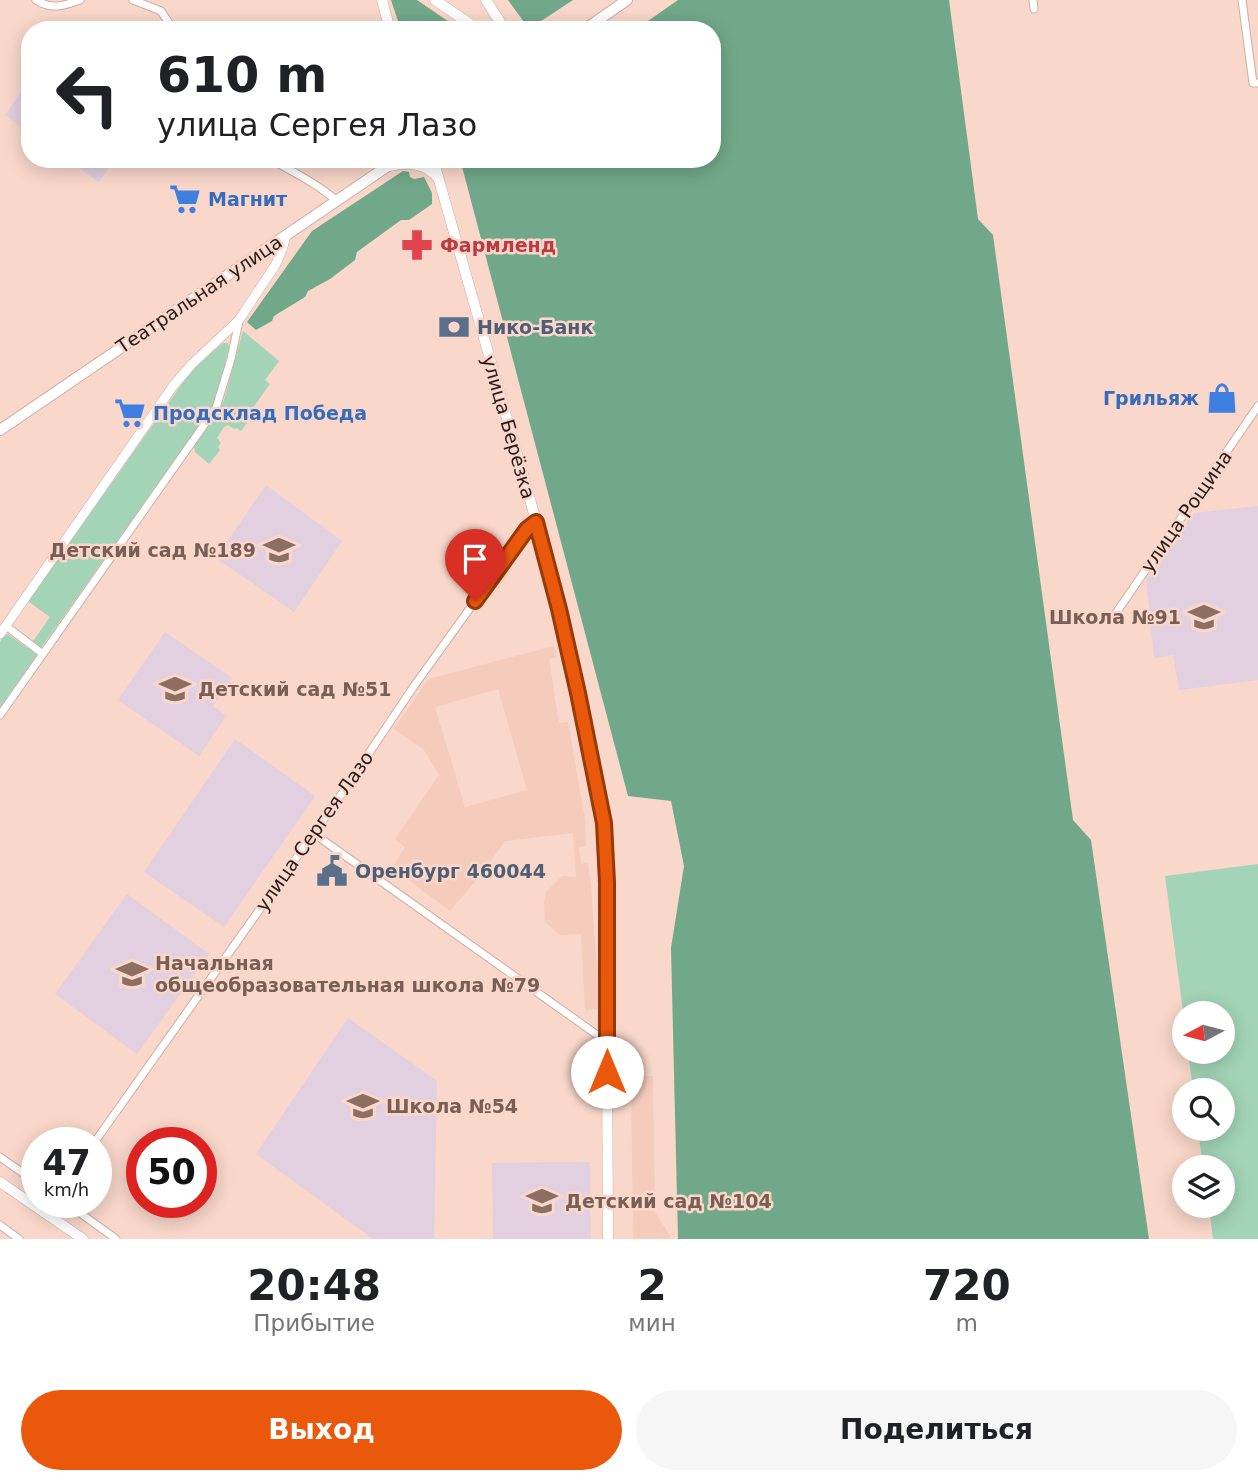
<!DOCTYPE html>
<html lang="ru">
<meta charset="utf-8">
<style>
body{margin:0;font-family:"DejaVu Sans",sans-serif;background:#f6f6f6;color:#202124;height:100vh;display:flex;flex-direction:column;font-size:26px;white-space:nowrap}
*{box-sizing:border-box;margin:0}
p{font-size:23px;color:#757577}
.icon{flex:none;width:38px;height:38px;fill:none;stroke:currentColor;stroke-width:2;stroke-linecap:round;stroke-linejoin:round}
.map{position:relative;height:1239px;overflow:hidden}
.drawer{display:flex;flex-direction:column;background:#fff;flex:1}
.drawer>*{flex:none}
.hud{position:absolute;left:21px;top:21px;width:700px;height:147px;border-radius:28px;box-shadow:0 4px 18px #0003;background:#fff;color:#202124;overflow:hidden}
.needle{width:46px;rotate:263deg}
.controls{position:absolute;left:1172px;top:1001px;display:grid;gap:14px}
.controls a{display:grid;place-items:center;width:63px;height:63px;border-radius:50%;background:#fff;box-shadow:0 4px 18px #0003;font-size:35px}
.speed{position:absolute;left:21px;top:1127px;display:flex;gap:14px;font-size:35px;font-weight:700;text-align:center}
.speed>*{display:grid;place-content:center;width:91px;height:91px;border-radius:50%;background:#fff;box-shadow:0 4px 18px #0003;line-height:1}
.speed small{font-size:18px;font-weight:400}
.speed .limit{border:10px solid #d22;background:#fff;color:#111}
.pin{position:absolute;display:grid;place-items:center;width:60px;height:60px;color:#fff;margin:-72px -30px;border-radius:50% 50% 50% 0;rotate:-45deg;box-shadow:0 0 7px #0007}
.pin .icon{rotate:45deg}
.me{position:absolute;width:77px;margin:-38px;rotate:0deg;stroke-linejoin:round;filter:drop-shadow(0 0 5px #0008)}
.turn{display:flex;align-items:center;gap:24px;height:147px;padding:0 21px;font-size:32px}
.turn .icon{width:91px;height:91px;stroke-width:2.5}
.turn b{display:block;font-size:49px;line-height:60px}
.eta{display:flex;justify-content:space-evenly;align-items:center;height:119px;text-align:center}
.eta b{font-size:42px;font-weight:700;line-height:49px}
.button{display:flex;gap:14px;margin-top:auto;padding:14px 21px}
.button a{flex:1;height:80px;border-radius:42px;background:#ea580c;color:#fff;font-size:28px;font-weight:700;line-height:80px;text-align:center}
.button a+a{background:#f6f6f6;color:#202124}
.map>svg:first-child{display:block}
.built{fill:#f5ccbb;fill-rule:evenodd}
.education{fill:#e2cfdf}
.green{fill:#a3d4b7}
.forest{fill:#71a889}
.lines{fill:none;stroke-linecap:round;stroke-linejoin:round}
.minor-casing{stroke:#cfaea2;stroke-width:9}
.tertiary-casing{stroke:#cfaea2;stroke-width:10}
.secondary-casing{stroke:#cfaea2;stroke-width:11}
.primary-casing{stroke:#cfaea2;stroke-width:12}
.minor{stroke:#fff;stroke-width:7}
.tertiary{stroke:#fff;stroke-width:9}
.secondary{stroke:#fff;stroke-width:10}
.primary{stroke:#fff;stroke-width:10}
.route-casing{stroke:#983908;stroke-width:18}
.route{stroke:#ea580c;stroke-width:12}
.labels{text-anchor:middle;dominant-baseline:central;stroke-width:5;stroke-linejoin:round;paint-order:stroke}
.shop-label{font-size:19px;font-weight:bold;fill:#366cbe;stroke:#f9d7ca;text-anchor:start}
.health-label{font-size:19px;font-weight:bold;fill:#be3a42;stroke:#f9d7ca;text-anchor:start}
.street-label{font-size:19px;fill:#271a16;stroke:#f9d7ca}
.service-label{font-size:19px;font-weight:bold;fill:#4e5e75;stroke:#f9d7ca;text-anchor:start}
.education-label{font-size:19px;font-weight:bold;fill:#785e54;stroke:#f9d7ca;text-anchor:start}
</style>
<div class="map">
<svg width="1258" height="1239" viewBox="0 0 1258 1239">
<rect width="100%" height="100%" fill="#f9d7ca"/>
<!-- built -->
<g class="built">
<path d="M554 646 557 657 549 659 559 723 568 722 585 819 586 846 579 847 581 864 588 863 591 886 600 1009 585 1010 581 934 560 935 545 922 544 904 546 892 562 876 576 877 573 833 505 841 479 877 450 911 392 868 405 847 395 839 439 775 424 750 394 729 428 679ZM498 689 527 790 465 807 435 707Z"/>
<path d="M653 1076 655 1212 670 1236V1239H633L631 1077Z"/>
</g>
<!-- education -->
<g class="education">
<path d="M30 79V133L5 115Z"/>
<path d="M66 159H115L99 182Z"/>
<path d="M266 485 342 541 294 612 216 558Z"/>
<path d="M1258 506V680L1179 690 1173 655 1154 658 1146 579 1194 513Z"/>
<path d="M165 632 232 678 213 706 226 716 199 756 118 700Z"/>
<path d="M235 739 315 796 224 927 144 872Z"/>
<path d="M127 894 209 954 137 1054 55 994Z"/>
<path d="M348 1018 437 1081 434 1239H373L256 1154Z"/>
<path d="M590 1162 591 1239H493L492 1163Z"/>
</g>
<!-- green -->
<g class="green">
<path d="M243 331 279 361 265 380 270 384 252 409 253 415 241 431 237 428 234 429 228 425 224 427 217 438 221 443 218 447 220 450 209 464 195 452 194 446 220 408 224 400Z"/>
<path d="M223 343H228L229 347 218 394 210 410 41 648 33 641 50 617 28 601 191 371Z"/>
<path d="M8 634 37 655 0 707V642L3 637Z"/>
<path d="M1258 864V1239H1213L1209 1206H1223V1167H1203L1198 1129H1223V1090H1193L1188 1052H1223V1013H1185V1026L1165 876Z"/>
</g>
<!-- forest -->
<g class="forest">
<path d="M391 0H417L461 30H401Z"/>
<path d="M508 0H573L529 29Z"/>
<path d="M678 0H949L978 219 993 235 1073 820 1091 840 1149 1239H678L671 948 684 866 671 801 628 796 460 159H712V30H635Z"/>
<path d="M403 171 409 172 410 177 414 179 424 177 432 193V204L409 220H401L357 252 355 260 330 279 308 291 305 297 274 316 272 321 256 330 247 322 312 231Z"/>
</g>
<g class="lines">
<defs>
<g id="minor">
<path d="M36 0C51 10 64 6 80 0"/>
<path d="M133 0 161 11 169 23 166 30"/>
<path d="M1033 0 1034 9"/>
<path d="M1242 0 1253 83H1258"/>
<path d="M270 159C293 172 318 184 337 201"/>
<path d="M1114 616 1258 406"/>
<path d="M6 626 43 654"/>
<path d="M0 715 216 408 231 359 239 321"/>
<path d="M313 833 607 1042"/>
<path d="M94 1143 343 792 414 686 527 529 536 522"/>
<path d="M0 1157 37 1183"/>
<path d="M65 1202 116 1239"/>
<path d="M0 1225 19 1239"/>
</g>
<path id="tertiary" d="M0 634 173 386 192 364 239 320 276 264 282 250 286 236"/>
<g id="secondary">
<path d="M382 0 390 30"/>
<path d="M435 0 479 30"/>
<path d="M486 0 505 30"/>
<path d="M433 159 533 510 559 609 601 799 606 852 608 1239"/>
<path d="M389 166C408 162 425 162 438 178"/>
<path d="M0 1182 83 1239"/>
</g>
<g id="primary">
<path d="M584 30 627 0"/>
<path d="M0 430 398 159"/>
</g>
</defs>
<!-- minor casing -->
<use href="#minor" class="minor-casing"/>
<!-- tertiary casing -->
<use href="#tertiary" class="tertiary-casing"/>
<!-- secondary casing -->
<use href="#secondary" class="secondary-casing"/>
<!-- primary casing -->
<use href="#primary" class="primary-casing"/>
<!-- minor -->
<use href="#minor" class="minor"/>
<!-- tertiary -->
<use href="#tertiary" class="tertiary"/>
<!-- secondary -->
<use href="#secondary" class="secondary"/>
<!-- primary -->
<use href="#primary" class="primary"/>
</g>
<g class="lines">
<defs>
<path id="route" d="M475 601 527 529 536 522 559 609 578 693 604 823 607 882V1072"/>
</defs>
<!-- route casing -->
<use href="#route" class="route-casing"/>
<!-- route -->
<use href="#route" class="route"/>
</g>
<!-- icons -->
<defs>
<symbol id="supermarket-bare" viewBox="-9 -9 18 18"><path d="M-6-5.5h2.5l.6 2H6L4.5 2H-2.5L-4.4-4H-6ZM-1.5 3.2a1.3 1.3 0 1 0 .1 0ZM3 3.2a1.3 1.3 0 1 0 .1 0Z" fill="#3f7fe0" stroke="#f9d7ca" stroke-width="2.5" paint-order="stroke"/></symbol>
<symbol id="pharmacy-bare" viewBox="-9 -9 18 18"><path d="M-2-6h4v4h4v4h-4v4h-4v-4h-4v-4h4Z" fill="#e0444e" stroke="#f9d7ca" stroke-width="2.5" paint-order="stroke"/></symbol>
<symbol id="bank-bare" viewBox="-9 -9 18 18"><path d="M-6-4H6V4H-6ZM0-2.3a2.3 2.3 0 1 0 0 4.6a2.3 2.3 0 1 0 0-4.6Z" fill="#5c6f8a" stroke="#f9d7ca" stroke-width="2.5" paint-order="stroke"/></symbol>
<symbol id="shop-bare" viewBox="-9 -9 18 18"><path d="M-5-2.5h2.3a2.7 3.5 0 0 1 5.4 0H5L5.5 6h-11ZM-1.5-2.5h3a1.5 2.3 0 0 0-3 0Z" fill="#3f7fe0" stroke="#f9d7ca" stroke-width="2.5" paint-order="stroke"/></symbol>
<symbol id="school-bare" viewBox="-9 -9 18 18"><path d="M0-5L7-2L0 1L-7-2ZM-4 1L0 2.5L4 1V4Q0 6-4 4Z" fill="#8d6e63" stroke="#f9d7ca" stroke-width="2.5" paint-order="stroke"/></symbol>
<symbol id="civic-bare" viewBox="-9 -9 18 18"><path d="M-.6-6.5H3V-4.5H.6V-3L4-1V1h2V6H-6V1h2V-1L-.6-3ZM-1.2 2.5V6h2.4V2.5Z" fill="#5c6f8a" stroke="#f9d7ca" stroke-width="2.5" paint-order="stroke"/></symbol>
</defs>
<g fill-rule="evenodd">
<use href="#supermarket-bare" x="163" y="177" width="44" height="44"/>
<use href="#pharmacy-bare" x="395" y="223" width="44" height="44"/>
<use href="#bank-bare" x="432" y="305" width="44" height="44"/>
<use href="#shop-bare" x="1200" y="376" width="44" height="44"/>
<use href="#supermarket-bare" x="108" y="391" width="44" height="44"/>
<use href="#school-bare" x="257" y="528" width="44" height="44"/>
<use href="#school-bare" x="1182" y="595" width="44" height="44"/>
<use href="#school-bare" x="153" y="667" width="44" height="44"/>
<use href="#civic-bare" x="310" y="849" width="44" height="44"/>
<use href="#school-bare" x="110" y="952" width="44" height="44"/>
<use href="#school-bare" x="341" y="1084" width="44" height="44"/>
<use href="#school-bare" x="520" y="1179" width="44" height="44"/>
</g>
<g class="labels">
<!-- shop labels -->
<g class="shop-label">
<text x="208" y="199">Магнит</text>
<text x="1199" y="398" text-anchor="end">Грильяж</text>
<text x="153" y="413">Продсклад Победа</text>
</g>
<!-- health labels -->
<g class="health-label">
<text x="440" y="245">Фармленд</text>
</g>
<!-- street labels -->
<g class="street-label">
<text transform="translate(199 294) rotate(-34)">Театральная улица</text>
<text transform="translate(509 427) rotate(74)">улица Берёзка</text>
<text transform="translate(1186 511) rotate(-55)">улица Рощина</text>
<text transform="translate(314 831) rotate(-55)">улица Сергея Лазо</text>
</g>
<!-- service labels -->
<g class="service-label">
<text x="477" y="327">Нико-Банк</text>
<text x="355" y="871">Оренбург 460044</text>
</g>
<!-- education labels -->
<g class="education-label">
<text x="256" y="550" text-anchor="end">Детский сад №189</text>
<text x="1181" y="617" text-anchor="end">Школа №91</text>
<text x="198" y="689">Детский сад №51</text>
<text x="155" y="963">Начальная<tspan x="155" dy="22">общеобразовательная школа №79</tspan></text>
<text x="386" y="1106">Школа №54</text>
<text x="565" y="1201">Детский сад №104</text>
</g>
</g>
</svg>
<div class="controls">
<a><svg class="needle" viewBox="-14 -14 28 28"><path d="M0-13l5 13h-10z" fill="#e53935"/><path d="M0 13l5-13h-10z" fill="#757577"/></svg></a>
<a><svg class="icon" aria-label="search" viewBox="0 0 24 24"><circle cx="10" cy="10" r="6"/><path d="M15 15l6 6"/></svg></a>
<a><svg class="icon" aria-label="layers" viewBox="0 0 24 24"><path d="M12 4l9 5-9 5-9-5zM3 14l9 5 9-5"/></svg></a>
</div>
<div class="speed"><div>47<small>km/h</small></div><div class="limit">50</div></div>
<div class="pin" style="left:475px;top:601px;background:#d93025"><svg class="icon" aria-label="arrive" viewBox="0 0 24 24"><path d="M6 21V4h12l-3 4 3 4H6"/></svg></div>
<svg class="me" style="left:607px;top:1072px" viewBox="-20 -20 40 40"><circle r="19" fill="#fff"/><path d="M0-13L10 11 0 6-10 11z" fill="#ea580c"/></svg>
<div class="hud">
<div class="turn"><svg class="icon" aria-label="left" viewBox="0 0 24 24"><path d="M17 20v-9H6M10 6l-5 5 5 5"/></svg><div><b>610 m</b>улица Сергея Лазо</div></div>
</div>
</div>
<section class="drawer">
<div class="eta">
<div><b>20:48</b><p>Прибытие</p></div>
<div><b>2</b><p>мин</p></div>
<div><b>720</b><p>m</p></div>
</div>
<div class="button"><a>Выход</a><a>Поделиться</a></div>
</section>
